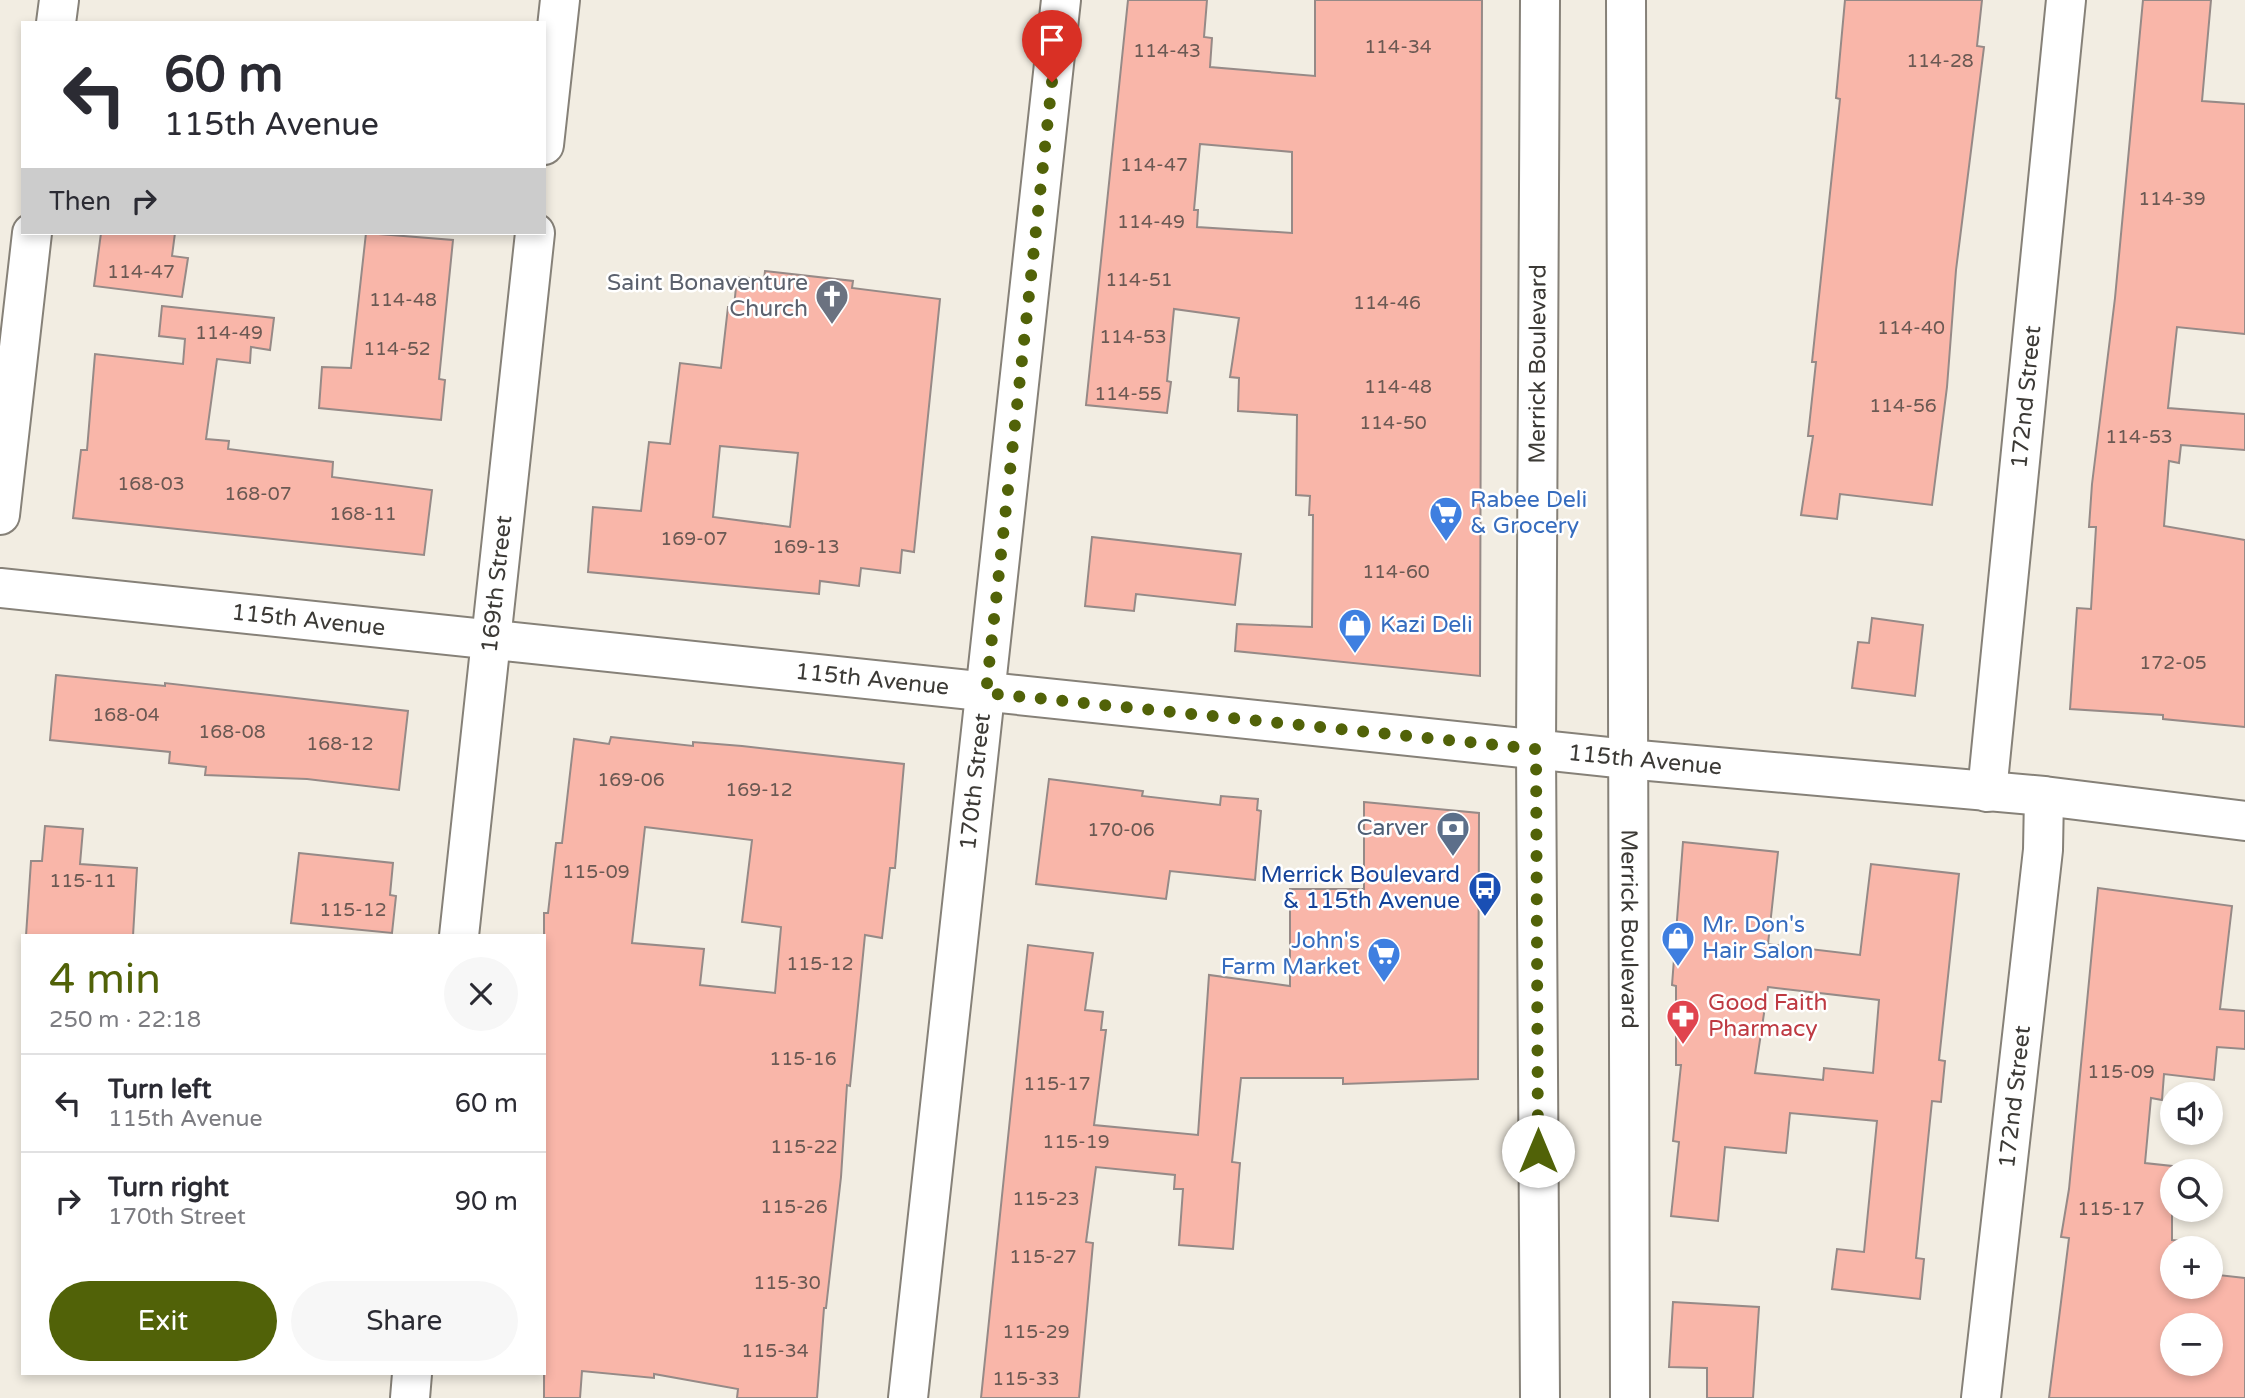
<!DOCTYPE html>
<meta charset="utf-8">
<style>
body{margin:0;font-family:"Varela Round",sans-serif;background:#f7f7f7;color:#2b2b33;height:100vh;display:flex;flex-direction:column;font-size:26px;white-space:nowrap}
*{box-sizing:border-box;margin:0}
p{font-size:23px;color:#7c7c81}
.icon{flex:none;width:38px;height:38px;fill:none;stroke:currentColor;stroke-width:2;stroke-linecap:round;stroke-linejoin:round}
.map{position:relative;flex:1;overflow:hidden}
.drawer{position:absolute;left:21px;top:934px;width:525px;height:441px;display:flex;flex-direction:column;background:#fff;border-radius:0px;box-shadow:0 4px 10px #0003}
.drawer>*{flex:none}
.hud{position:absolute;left:21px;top:21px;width:525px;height:214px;border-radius:0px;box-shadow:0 4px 10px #0003;background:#fff;color:#2b2b33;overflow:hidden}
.controls{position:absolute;left:2160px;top:1082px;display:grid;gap:14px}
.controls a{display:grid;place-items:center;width:63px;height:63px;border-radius:50%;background:#fff;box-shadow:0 4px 10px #0003;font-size:35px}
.pin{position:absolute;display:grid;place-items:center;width:60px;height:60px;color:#fff;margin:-72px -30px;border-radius:50% 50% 50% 0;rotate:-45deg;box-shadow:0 0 7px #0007}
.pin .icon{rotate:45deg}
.me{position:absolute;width:77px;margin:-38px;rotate:0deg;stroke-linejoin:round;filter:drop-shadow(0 0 5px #0008)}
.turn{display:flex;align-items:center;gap:24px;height:147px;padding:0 28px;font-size:32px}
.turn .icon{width:91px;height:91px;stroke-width:2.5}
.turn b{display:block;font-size:49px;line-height:60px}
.then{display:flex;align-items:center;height:66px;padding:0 28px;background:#0003;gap:14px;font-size:26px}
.round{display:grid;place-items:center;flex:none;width:74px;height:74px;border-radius:37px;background:#f7f7f7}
.overview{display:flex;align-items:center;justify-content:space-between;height:119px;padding:0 28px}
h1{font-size:42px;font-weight:600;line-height:52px;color:#516208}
.action{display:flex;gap:14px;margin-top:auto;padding:14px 28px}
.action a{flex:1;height:80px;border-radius:42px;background:#516208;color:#fff;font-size:28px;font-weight:600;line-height:80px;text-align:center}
.action a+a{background:#f7f7f7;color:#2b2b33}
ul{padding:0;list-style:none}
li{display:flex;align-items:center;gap:21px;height:98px;padding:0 28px;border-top:2px solid #e1e1e2}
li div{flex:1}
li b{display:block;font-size:26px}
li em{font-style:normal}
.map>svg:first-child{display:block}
.building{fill:#f9b6a9;stroke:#968a87;stroke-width:2;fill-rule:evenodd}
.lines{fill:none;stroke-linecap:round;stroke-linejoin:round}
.minor-casing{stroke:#868178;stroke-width:42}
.primary-casing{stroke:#868178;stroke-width:42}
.minor{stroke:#fff;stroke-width:38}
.primary{stroke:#fff;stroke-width:38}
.route{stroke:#516208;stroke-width:12;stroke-dasharray:0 21.6}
.labels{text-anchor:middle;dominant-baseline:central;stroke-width:5;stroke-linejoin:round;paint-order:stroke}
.number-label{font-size:19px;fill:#6b5953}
.worship-label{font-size:23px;fill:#5b616d;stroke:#fff;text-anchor:end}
.street-label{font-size:23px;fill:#3c3a36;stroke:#fff}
.shop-label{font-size:23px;fill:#366cbe;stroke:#fff;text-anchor:start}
.service-label{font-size:23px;fill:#4e5e75;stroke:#fff;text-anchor:end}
.transit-label{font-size:23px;fill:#164399;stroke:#fff;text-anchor:end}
.health-label{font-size:23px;fill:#be3a42;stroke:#fff;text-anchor:start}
</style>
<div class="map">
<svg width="2245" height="1398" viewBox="0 0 2245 1398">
<rect width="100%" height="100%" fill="#f2ede2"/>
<!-- building -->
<g class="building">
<path d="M1128 0H1207L1204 37 1212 38 1210 67 1315 76V0H1482L1480 676 1235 651 1237 624 1312 627 1313 515H1309L1310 496 1296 495 1297 415 1238 411 1239 378 1230 377 1239 318 1174 309 1167 381 1171 382 1167 413 1086 405ZM1200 144 1292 152V233L1197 227 1198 210H1194Z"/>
<path d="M1845 0H1982L1977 46 1984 47 1956 270 1947 387 1932 505 1840 494 1837 519 1801 515 1813 436H1808L1816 362H1812L1840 99 1836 98Z"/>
<path d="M2143 0H2211L2202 101 2245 104V334L2177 327 2168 408 2245 414V450L2181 445 2179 463 2169 461 2164 526 2245 540V727L2163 719V715L2070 709 2077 608 2091 609 2096 527H2089L2092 484 2115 298Z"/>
<path d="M101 233H175L172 256 188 258 182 297 94 286Z"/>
<path d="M366 233 453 240 439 379 445 380 441 420 319 408 322 367 351 368Z"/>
<path d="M765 271 853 281 852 288 940 299 914 552 902 550 900 573 861 568 859 586 820 581 819 594 588 572 593 507 641 511 649 442 670 444 680 363 721 368 728 307H734L737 277 764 279ZM720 446 798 453 790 527 713 517Z"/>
<path d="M162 306 274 318 270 350 251 347 250 363 217 359 206 439 229 441 228 449 333 462 332 477 432 490 424 555 73 518 81 450H87L95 354 183 364 185 339 159 336Z"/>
<path d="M1092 537 1241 554 1235 605 1136 594 1134 611 1085 606Z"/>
<path d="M1872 618 1923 625 1915 696 1852 688 1858 642 1869 643Z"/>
<path d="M56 675 165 686V683L408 711 399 790 307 779 205 775 206 767 169 763 170 752 50 740Z"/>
<path d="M611 737 693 746V742L742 746 904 764 895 868H890L882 938 865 935 850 1086 847 1085 841 1177 826 1308H824L817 1398H737L738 1389 654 1374V1378L582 1371 580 1398H544V913H548L556 843H562L574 739 609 744ZM645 827 752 840 742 922 781 927 775 993 700 985 704 949 632 943Z"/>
<path d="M1049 779 1143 791 1142 796 1220 805 1221 796 1258 799 1257 810 1261 811 1255 880 1170 871 1166 899 1036 884Z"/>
<path d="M1364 802 1479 813 1478 1079 1343 1084V1078H1241L1232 1162 1240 1163 1233 1249 1179 1245 1183 1189H1174L1175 1175 1096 1167 1086 1242 1093 1243 1079 1398H981L1028 945 1093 953 1085 1010 1103 1012 1101 1030H1106L1094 1125 1198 1135 1209 975 1290 986V889H1364Z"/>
<path d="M45 826 83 829 80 864 137 868 133 936H26L31 861H42Z"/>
<path d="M1683 842 1778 852 1768 944 1860 955 1871 864 1959 874 1939 1060 1945 1061 1941 1102 1932 1101 1916 1258 1924 1259 1920 1299 1832 1289 1837 1249 1864 1252 1877 1121 1790 1113 1786 1153 1725 1147 1718 1221 1671 1216 1679 1142 1673 1141 1681 1065H1676V986L1672 985ZM1768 987 1879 1000 1873 1073 1824 1068 1823 1080 1755 1073Z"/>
<path d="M299 853 393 863 390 895 396 896 392 933 291 923Z"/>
<path d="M2098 888 2232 906 2220 1009 2245 1011V1049L2217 1047 2214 1080 2164 1074 2162 1100 2151 1098 2145 1163 2172 1166V1240L2191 1242 2190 1248H2172V1286H2210V1274L2245 1278V1398H2049L2069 1238 2061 1237 2069 1189ZM2172 1325H2210V1363H2172Z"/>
<path d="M1673 1302 1759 1307 1753 1398H1707V1368L1669 1367Z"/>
</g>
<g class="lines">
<defs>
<g id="minor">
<path d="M56 23 59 0"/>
<path d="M544 145 560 0"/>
<path d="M0 515 32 233"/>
<path id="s1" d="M0 588 1627 759 2044 796 2245 821"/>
<path id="s2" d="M1987 792 2066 0"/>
<path id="s3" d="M459 936 535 233"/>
<path d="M410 1398 412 1374"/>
<path id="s4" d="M908 1398 1061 0"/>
<path id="s5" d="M1981 1398 2043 850 2044 796"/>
</g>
<g id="primary">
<path id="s6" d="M1626 0 1630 1398"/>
<path id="s7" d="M1540 1398 1536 749 1540 0"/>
</g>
</defs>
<!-- minor casing -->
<use href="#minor" class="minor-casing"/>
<!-- primary casing -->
<use href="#primary" class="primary-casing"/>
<!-- minor -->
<use href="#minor" class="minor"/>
<!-- primary -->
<use href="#primary" class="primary"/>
</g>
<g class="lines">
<!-- route -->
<path class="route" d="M1052 82 986 693 1536 749 1538 1151"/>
</g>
<!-- icons -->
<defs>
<symbol id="church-pin" viewBox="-11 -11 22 30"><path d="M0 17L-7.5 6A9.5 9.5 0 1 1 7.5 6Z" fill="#6b7280" stroke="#fff"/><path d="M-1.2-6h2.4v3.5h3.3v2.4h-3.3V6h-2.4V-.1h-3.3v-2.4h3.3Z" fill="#fff"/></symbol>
<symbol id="supermarket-pin" viewBox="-11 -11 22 30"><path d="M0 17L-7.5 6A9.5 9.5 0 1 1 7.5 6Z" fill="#3f7fe0" stroke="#fff"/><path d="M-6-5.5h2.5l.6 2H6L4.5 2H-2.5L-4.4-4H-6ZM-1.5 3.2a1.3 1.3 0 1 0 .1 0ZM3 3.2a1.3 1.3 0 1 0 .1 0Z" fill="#fff"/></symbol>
<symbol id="shop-pin" viewBox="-11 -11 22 30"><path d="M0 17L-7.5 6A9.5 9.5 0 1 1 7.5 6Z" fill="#3f7fe0" stroke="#fff"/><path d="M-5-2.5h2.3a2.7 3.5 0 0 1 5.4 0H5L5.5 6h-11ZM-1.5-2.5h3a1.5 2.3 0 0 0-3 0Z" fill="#fff"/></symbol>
<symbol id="bank-pin" viewBox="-11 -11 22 30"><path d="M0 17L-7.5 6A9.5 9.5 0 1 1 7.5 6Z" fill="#5c6f8a" stroke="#fff"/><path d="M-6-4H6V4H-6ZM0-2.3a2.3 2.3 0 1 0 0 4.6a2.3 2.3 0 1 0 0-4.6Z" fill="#fff"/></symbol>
<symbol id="bus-pin" viewBox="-11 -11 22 30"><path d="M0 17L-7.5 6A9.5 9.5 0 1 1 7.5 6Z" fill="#1a4fb4" stroke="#fff"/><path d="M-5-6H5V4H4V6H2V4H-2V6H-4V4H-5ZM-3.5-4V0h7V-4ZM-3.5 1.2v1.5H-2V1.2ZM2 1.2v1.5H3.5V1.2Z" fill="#fff"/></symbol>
<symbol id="pharmacy-pin" viewBox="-11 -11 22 30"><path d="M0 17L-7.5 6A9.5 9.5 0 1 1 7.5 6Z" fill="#e0444e" stroke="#fff"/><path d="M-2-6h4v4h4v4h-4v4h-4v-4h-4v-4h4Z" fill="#fff"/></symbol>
</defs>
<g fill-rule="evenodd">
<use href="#church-pin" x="813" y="277" width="38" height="52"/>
<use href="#supermarket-pin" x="1427" y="494" width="38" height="52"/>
<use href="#shop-pin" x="1336" y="606" width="38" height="52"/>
<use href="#bank-pin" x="1434" y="809" width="38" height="52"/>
<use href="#bus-pin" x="1466" y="869" width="38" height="52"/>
<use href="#shop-pin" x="1659" y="919" width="38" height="52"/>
<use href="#supermarket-pin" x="1365" y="935" width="38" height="52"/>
<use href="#pharmacy-pin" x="1664" y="997" width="38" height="52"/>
</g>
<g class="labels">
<!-- number labels -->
<g class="number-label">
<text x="1398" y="47">114-34</text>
<text x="1167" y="51">114-43</text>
<text x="1940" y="61">114-28</text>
<text x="1154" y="165">114-47</text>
<text x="2172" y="199">114-39</text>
<text x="1151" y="222">114-49</text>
<text x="141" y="272">114-47</text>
<text x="1139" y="280">114-51</text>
<text x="403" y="300">114-48</text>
<text x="1387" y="303">114-46</text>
<text x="1911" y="328">114-40</text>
<text x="229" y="333">114-49</text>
<text x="1133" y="337">114-53</text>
<text x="397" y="349">114-52</text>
<text x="1398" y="387">114-48</text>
<text x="1128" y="394">114-55</text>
<text x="1903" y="406">114-56</text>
<text x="1393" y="423">114-50</text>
<text x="2139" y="437">114-53</text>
<text x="151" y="484">168-03</text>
<text x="258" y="494">168-07</text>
<text x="363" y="514">168-11</text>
<text x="694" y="539">169-07</text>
<text x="806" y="547">169-13</text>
<text x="1396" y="572">114-60</text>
<text x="2173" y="663">172-05</text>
<text x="126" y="715">168-04</text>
<text x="232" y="732">168-08</text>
<text x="340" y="744">168-12</text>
<text x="631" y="780">169-06</text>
<text x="759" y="790">169-12</text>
<text x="1121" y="830">170-06</text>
<text x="596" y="872">115-09</text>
<text x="83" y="881">115-11</text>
<text x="353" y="910">115-12</text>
<text x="820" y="964">115-12</text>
<text x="803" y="1059">115-16</text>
<text x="2121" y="1072">115-09</text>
<text x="1057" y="1084">115-17</text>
<text x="1076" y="1142">115-19</text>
<text x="804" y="1147">115-22</text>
<text x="1046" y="1199">115-23</text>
<text x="794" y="1207">115-26</text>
<text x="2111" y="1209">115-17</text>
<text x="1043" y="1257">115-27</text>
<text x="787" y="1283">115-30</text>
<text x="1036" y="1332">115-29</text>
<text x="775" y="1351">115-34</text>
<text x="1026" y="1379">115-33</text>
</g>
<!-- worship labels -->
<g class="worship-label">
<text x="808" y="283">Saint Bonaventure<tspan x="808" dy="26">Church</tspan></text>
</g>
<!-- street labels -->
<g class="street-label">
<text stroke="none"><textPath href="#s7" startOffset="1034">Merrick Boulevard</textPath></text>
<text stroke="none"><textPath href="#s2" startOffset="397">172nd Street</textPath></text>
<text stroke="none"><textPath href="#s3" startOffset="354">169th Street</textPath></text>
<text stroke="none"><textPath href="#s1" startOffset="310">115th Avenue</textPath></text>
<text stroke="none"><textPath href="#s1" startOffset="877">115th Avenue</textPath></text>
<text stroke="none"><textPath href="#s1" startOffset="1654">115th Avenue</textPath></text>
<text stroke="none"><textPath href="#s4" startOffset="620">170th Street</textPath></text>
<text stroke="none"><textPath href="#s6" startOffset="929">Merrick Boulevard</textPath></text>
<text stroke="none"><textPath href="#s5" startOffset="303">172nd Street</textPath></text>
</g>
<!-- shop labels -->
<g class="shop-label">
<text x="1470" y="500">Rabee Deli<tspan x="1470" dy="26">&amp; Grocery</tspan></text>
<text x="1380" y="625">Kazi Deli</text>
<text x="1702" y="925">Mr. Don's<tspan x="1702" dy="26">Hair Salon</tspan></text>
<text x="1360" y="941" text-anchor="end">John's<tspan x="1360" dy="26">Farm Market</tspan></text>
</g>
<!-- service labels -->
<g class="service-label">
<text x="1428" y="828">Carver</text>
</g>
<!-- transit labels -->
<g class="transit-label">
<text x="1460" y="875">Merrick Boulevard<tspan x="1460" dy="26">&amp; 115th Avenue</tspan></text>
</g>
<!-- health labels -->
<g class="health-label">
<text x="1708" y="1003">Good Faith<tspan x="1708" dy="26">Pharmacy</tspan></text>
</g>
</g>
</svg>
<div class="controls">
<a><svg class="icon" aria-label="sound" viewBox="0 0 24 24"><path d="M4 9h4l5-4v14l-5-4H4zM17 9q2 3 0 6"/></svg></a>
<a><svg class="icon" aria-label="search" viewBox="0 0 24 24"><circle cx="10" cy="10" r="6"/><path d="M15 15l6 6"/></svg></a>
<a>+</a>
<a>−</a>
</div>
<div class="pin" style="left:1052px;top:82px;background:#d93025"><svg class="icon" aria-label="arrive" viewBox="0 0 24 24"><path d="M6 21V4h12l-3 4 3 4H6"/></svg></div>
<svg class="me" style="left:1538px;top:1151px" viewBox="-20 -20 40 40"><circle r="19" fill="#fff"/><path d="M0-13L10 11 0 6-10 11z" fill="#516208"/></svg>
<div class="hud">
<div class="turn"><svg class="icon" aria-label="left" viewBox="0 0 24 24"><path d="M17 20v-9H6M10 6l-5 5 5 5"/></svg><div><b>60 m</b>115th Avenue</div></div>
<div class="then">Then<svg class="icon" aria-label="right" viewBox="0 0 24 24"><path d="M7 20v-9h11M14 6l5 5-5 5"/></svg></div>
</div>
<section class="drawer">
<div class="overview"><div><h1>4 min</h1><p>250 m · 22:18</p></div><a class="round"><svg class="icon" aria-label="close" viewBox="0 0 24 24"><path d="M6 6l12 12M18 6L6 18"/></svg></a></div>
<ul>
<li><svg class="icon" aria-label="left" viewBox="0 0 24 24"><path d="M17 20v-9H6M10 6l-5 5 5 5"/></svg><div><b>Turn left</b><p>115th Avenue</p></div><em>60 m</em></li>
<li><svg class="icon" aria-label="right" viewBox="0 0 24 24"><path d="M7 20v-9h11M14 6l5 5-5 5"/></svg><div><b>Turn right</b><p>170th Street</p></div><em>90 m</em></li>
</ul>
<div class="action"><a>Exit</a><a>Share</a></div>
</section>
</div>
